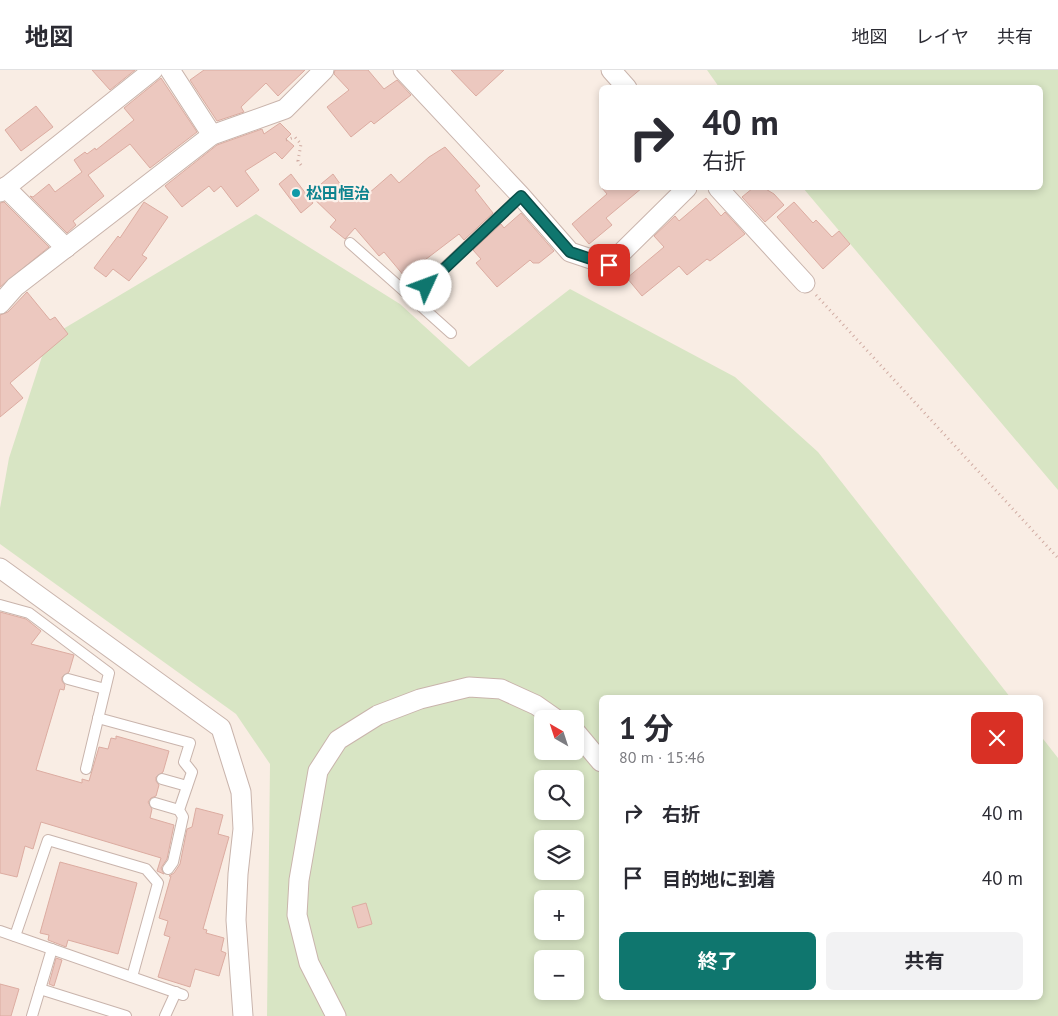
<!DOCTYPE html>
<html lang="ja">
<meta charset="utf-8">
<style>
body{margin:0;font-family:"PT Sans","Noto Sans JP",sans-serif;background:#f2f2f3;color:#2b2b33;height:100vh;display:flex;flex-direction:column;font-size:19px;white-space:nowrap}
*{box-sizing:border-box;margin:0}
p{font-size:16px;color:#7c7c81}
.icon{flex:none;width:28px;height:28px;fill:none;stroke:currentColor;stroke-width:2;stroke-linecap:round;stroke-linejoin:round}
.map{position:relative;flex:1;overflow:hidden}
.details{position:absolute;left:599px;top:625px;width:444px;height:305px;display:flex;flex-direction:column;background:#fff;border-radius:8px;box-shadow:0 2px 8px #0003}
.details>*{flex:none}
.top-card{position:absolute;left:599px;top:15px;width:444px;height:105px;border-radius:8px;box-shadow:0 2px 8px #0003;background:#fff;color:#2b2b33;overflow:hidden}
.needle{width:32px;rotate:321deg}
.fabs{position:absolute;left:534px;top:640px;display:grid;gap:10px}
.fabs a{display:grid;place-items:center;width:50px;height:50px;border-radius:8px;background:#fff;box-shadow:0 2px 8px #0003;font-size:25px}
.pin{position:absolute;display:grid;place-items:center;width:42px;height:42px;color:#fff;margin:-21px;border-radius:10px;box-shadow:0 2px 8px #0006}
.me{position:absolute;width:55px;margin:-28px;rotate:47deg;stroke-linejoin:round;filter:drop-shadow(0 0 4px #0008)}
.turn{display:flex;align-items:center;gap:18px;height:105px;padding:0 20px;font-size:22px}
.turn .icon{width:65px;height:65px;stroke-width:2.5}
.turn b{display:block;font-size:35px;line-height:42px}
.round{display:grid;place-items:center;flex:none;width:52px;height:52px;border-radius:8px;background:#f2f2f3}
.head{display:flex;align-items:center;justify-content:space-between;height:85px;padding:0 20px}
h1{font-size:30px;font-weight:700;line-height:38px}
.button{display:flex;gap:10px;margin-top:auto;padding:10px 20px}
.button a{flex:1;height:58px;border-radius:8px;background:#0f766e;color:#fff;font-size:20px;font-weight:700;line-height:58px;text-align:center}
.button a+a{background:#f2f2f3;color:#2b2b33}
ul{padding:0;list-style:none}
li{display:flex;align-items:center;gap:15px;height:65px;padding:0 20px}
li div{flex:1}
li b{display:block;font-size:19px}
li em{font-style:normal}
header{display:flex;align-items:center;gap:30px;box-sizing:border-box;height:70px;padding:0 25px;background:#fff;border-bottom:1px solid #e1e1e2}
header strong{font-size:24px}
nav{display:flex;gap:28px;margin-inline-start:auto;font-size:18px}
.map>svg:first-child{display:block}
.green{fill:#d8e5c4;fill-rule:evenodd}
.building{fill:#ecc8bf;stroke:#dcaca1}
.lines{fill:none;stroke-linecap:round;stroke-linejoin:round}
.lane-casing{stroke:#c9b4ac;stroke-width:12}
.street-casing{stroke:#c9b4ac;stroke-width:21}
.path{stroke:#d0aba2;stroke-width:3;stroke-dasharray:1 4;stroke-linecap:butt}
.lane{stroke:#fff;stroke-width:10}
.street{stroke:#fff;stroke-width:19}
.route-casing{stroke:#0a4d48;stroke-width:12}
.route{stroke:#0f766e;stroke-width:9}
.culture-dot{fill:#0f9aa8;stroke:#fdf1ea;stroke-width:2}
.labels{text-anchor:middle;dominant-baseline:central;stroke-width:4.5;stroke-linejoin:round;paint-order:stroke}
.culture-label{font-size:16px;font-weight:bold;fill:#0d838f;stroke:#fdf1ea;text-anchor:start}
</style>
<header>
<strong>地図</strong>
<nav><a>地図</a><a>レイヤ</a><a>共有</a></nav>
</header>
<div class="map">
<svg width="1058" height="946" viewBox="0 0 1058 946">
<rect width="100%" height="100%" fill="#f9ede4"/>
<!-- green -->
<g class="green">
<path d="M707 0H1058V420L803 118H1040V18L719 17Z"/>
<path d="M256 144 400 234 469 297 570 219 735 307 818 382 1010 627 601 628V928H1040V665L1058 688V946H267L270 694 236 644 0 474V438L9 388 48 268ZM542 649H575V681H542ZM542 709H575V741H542ZM542 769H575V801H542ZM542 829H575V861H542ZM542 889H575V921H542Z"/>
</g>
<!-- building -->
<g class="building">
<path d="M92 0H135L110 20Z"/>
<path d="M204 0H305L278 26 266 13 241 37 244 42 217 51 190 10Z"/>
<path d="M335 0H368L384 19 397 10 411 25 374 54 371 51 351 67 327 37 349 20 334 4Z"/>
<path d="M451 0H504L476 26Z"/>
<path d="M161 8 197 62 150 98 130 74 88 105 104 126 73 151 76 155 67 163 30 126 33 127 49 114 55 122 82 102 74 90 85 82 87 84 95 78 96 80 134 50 124 38Z"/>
<path d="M36 36 53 57 21 81 5 60Z"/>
<path d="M280 53 291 64 286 69 294 76 282 89 275 82 245 101 259 120 237 137 221 116 214 122 209 116 182 137 165 116 217 75 262 59 264 64Z"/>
<path d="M445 77 480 116 475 120 493 143 464 170 459 164 417 196 423 203 410 213 384 182 379 186 355 158 345 169 330 157 336 150 309 124 333 104 343 118 349 114 361 130 391 104 399 113 429 87Z"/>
<path d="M291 104 313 133 301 143 279 114Z"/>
<path d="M602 118H642L606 148 612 155 589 174 572 154 607 124Z"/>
<path d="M753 118H764L774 124 784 135 765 152 742 127Z"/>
<path d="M706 128 721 146 725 142 745 164 710 191 707 189 687 205 679 196 642 226 627 208 664 177 654 166 675 146 679 151Z"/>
<path d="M4 132 49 177 0 217V133Z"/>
<path d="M144 132 168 147 142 185 147 188 129 211 113 199 106 207 94 198 118 166 120 168Z"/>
<path d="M794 132 813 153 816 150 832 167 839 161 850 174 823 199 777 147Z"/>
<path d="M521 143 554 181 539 193H533L530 190 497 217 476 193 481 189 473 180 501 154 504 158Z"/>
<path d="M27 222 50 250 55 247 68 264 10 313 23 328 0 347V245L8 242Z"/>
<path d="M0 542 26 549 41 561 31 574 74 585 69 602 62 607V611L65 615 64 620 60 619 36 700 82 713V709L89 711 99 677 108 679 111 668 116 669V666L169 681 163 702 156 707V711L159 715 156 726 151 728 148 732 152 739 150 748 174 755 167 789 161 798 164 804 157 801 161 788 41 752 33 779 25 776 17 807 0 803Z"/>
<path d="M196 738 223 745 218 764 229 767 203 859 207 860 206 863 224 868 221 881 226 883 219 906 195 899 190 917 158 907 170 867 164 865 168 851 159 848 171 806H169L174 803 180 794 187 759 192 757Z"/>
<path d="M60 792 137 813 118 884 68 870 66 877 48 870 49 865 40 863Z"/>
<path d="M366 833 372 854 358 858 352 837Z"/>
<path d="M56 888 62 890 54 916 49 914Z"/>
<path d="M0 914 19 919 11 946H0Z"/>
</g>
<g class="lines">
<defs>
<g id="lane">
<path d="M350 173 412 228 521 126"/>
<path d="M412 228 451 263"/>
<path d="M0 535 29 543 109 603 86 699"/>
<path d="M68 609 105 619"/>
<path d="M98 648 190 673 184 692 192 702 179 740 183 747 173 792 168 799"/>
<path d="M162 709 187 716"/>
<path d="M155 733 179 740"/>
<path d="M0 861 183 925"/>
<path d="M15 866 48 770 146 799 158 813 132 907"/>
<path d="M40 919 126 946"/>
<path d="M32 946 52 879"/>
<path d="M165 946 176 922"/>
</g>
<g id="street">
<path d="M170 0 212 65"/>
<path d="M403 0 521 126 570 182 609 195 687 118"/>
<path d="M611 0 627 18"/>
<path d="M5 117 66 178"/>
<path d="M718 118 805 213"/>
<path d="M0 122 153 0"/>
<path d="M0 234 15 217 212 65 285 39 324 0"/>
<path d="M0 498 221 658 241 722 243 759 238 804 236 850 243 946"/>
<path d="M575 661 601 692"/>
<path d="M336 946 309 893 297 845 299 810 318 701 338 670 378 645 420 629 469 617 501 619 536 635 556 649"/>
</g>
</defs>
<!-- lane casing -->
<use href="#lane" class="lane-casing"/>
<!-- street casing -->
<use href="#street" class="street-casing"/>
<!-- path -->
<g class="path">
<path d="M286 70 295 67 301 74 298 91 301 95"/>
<path d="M816 225 1058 488"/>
</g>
<!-- lane -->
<use href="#lane" class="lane"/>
<!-- street -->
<use href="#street" class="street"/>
</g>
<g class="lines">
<defs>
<path id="route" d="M426 216 521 126 570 182 609 195"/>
</defs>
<!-- route casing -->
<use href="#route" class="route-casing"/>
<!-- route -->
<use href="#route" class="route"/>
</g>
<!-- markers -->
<circle class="culture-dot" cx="296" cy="123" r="5"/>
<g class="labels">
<!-- culture labels -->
<g class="culture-label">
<text x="306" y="123">松田恒治</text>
</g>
</g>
</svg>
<div class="fabs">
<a><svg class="needle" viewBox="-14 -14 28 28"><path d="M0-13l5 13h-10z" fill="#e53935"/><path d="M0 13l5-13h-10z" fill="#7c7c81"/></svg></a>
<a><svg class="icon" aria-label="search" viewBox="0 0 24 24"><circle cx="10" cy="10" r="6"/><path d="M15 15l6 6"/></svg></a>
<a><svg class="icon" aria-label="layers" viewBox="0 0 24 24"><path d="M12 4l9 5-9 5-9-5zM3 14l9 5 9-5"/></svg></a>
<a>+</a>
<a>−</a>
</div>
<div class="pin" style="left:609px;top:195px;background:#d93025"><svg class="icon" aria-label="arrive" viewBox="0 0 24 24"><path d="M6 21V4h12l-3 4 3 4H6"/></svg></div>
<svg class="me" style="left:426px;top:216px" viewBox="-20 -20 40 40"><circle r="19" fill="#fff"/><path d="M0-13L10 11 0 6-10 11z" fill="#0f766e"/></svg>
<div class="top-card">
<div class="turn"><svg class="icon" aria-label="right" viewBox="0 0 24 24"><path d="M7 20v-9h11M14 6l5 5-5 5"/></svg><div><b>40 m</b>右折</div></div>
</div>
<section class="details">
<div class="head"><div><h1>1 分</h1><p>80 m · 15:46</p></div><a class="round" style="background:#d93025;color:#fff"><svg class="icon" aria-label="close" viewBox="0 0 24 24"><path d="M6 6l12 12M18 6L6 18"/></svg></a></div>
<ul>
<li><svg class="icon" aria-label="right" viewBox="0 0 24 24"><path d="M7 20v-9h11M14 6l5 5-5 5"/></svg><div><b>右折</b></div><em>40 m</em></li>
<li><svg class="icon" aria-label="arrive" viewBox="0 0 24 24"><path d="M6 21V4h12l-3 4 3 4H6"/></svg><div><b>目的地に到着</b></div><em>40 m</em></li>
</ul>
<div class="button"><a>終了</a><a>共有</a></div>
</section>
</div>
